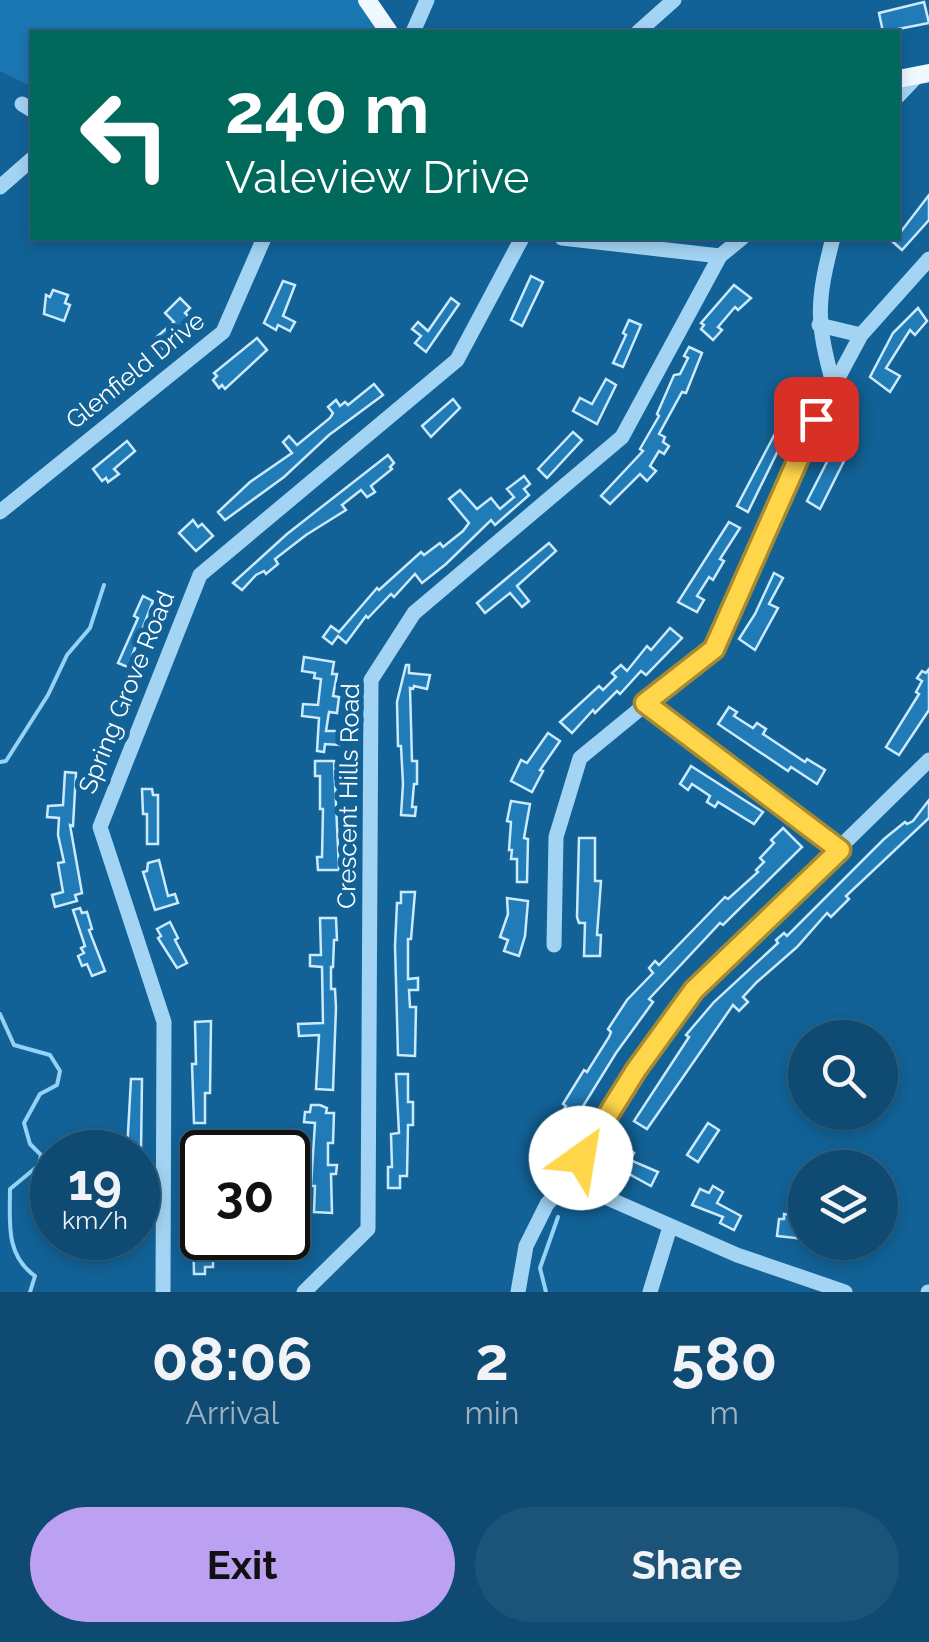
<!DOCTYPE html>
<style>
body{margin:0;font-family:Raleway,sans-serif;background:#1c5479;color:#f1f3f6;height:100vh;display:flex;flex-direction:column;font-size:38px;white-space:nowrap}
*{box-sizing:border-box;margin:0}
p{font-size:32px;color:#9bb3c3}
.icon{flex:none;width:55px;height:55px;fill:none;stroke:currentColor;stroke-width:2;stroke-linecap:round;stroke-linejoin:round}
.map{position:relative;height:1292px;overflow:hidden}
.side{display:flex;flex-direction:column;background:#0e4a71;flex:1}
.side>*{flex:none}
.guide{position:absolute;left:30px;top:30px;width:870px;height:210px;border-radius:0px;box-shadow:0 5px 15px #0003,0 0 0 2px #2e6284;background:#00695c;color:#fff;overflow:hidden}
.fabs{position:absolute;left:788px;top:1020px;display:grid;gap:20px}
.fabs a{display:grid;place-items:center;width:110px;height:110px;border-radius:50%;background:#0e4a71;box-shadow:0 5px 15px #0003,0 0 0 2px #2e6284;font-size:50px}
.speed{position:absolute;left:30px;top:1130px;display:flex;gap:20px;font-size:50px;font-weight:700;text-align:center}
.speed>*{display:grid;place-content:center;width:130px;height:130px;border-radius:50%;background:#0e4a71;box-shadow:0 5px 15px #0003,0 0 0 2px #2e6284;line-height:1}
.speed small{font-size:25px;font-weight:400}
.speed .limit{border:5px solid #111;border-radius:15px;background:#fff;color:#111}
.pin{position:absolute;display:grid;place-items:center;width:85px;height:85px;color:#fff;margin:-42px;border-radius:20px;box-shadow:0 5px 15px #0006}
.me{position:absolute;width:110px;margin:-55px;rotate:32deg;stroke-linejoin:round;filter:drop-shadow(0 0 8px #0008)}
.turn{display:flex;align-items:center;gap:35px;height:210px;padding:0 30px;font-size:45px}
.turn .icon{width:130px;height:130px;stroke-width:2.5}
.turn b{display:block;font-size:70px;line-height:85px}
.eta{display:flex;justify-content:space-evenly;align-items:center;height:170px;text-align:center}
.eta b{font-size:60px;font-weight:700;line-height:70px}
.primary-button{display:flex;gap:20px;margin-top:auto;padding:20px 30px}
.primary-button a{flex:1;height:115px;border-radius:60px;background:#bca0f2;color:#111;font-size:40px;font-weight:700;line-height:115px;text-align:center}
.primary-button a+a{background:#1c5479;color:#f1f3f6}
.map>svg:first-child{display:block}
.green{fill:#1a77b2}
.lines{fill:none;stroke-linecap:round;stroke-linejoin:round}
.stream{stroke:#95d2f7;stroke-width:4}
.building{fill:#207bb7;stroke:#cbeafd;stroke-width:2.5}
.minor{stroke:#a3d4f3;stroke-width:15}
.major{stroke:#eff8ff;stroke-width:18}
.route-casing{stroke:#a68a30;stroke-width:25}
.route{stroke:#ffd54a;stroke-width:18}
.labels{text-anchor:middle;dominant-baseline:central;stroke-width:10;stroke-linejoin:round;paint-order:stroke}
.street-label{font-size:25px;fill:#fff;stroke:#126297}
</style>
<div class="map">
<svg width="929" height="1292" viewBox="0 0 929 1292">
<rect width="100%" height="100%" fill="#126297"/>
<!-- green -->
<path class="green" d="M0 0H367L389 32H32V87L0 71Z"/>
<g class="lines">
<!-- stream -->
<g class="stream">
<path d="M0 762 6 761 48 695 67 655 90 628 104 585"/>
<path d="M0 1014 14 1045 50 1055 60 1071 57 1085 40 1094 24 1123 30 1144 41 1155 39 1165 10 1189C10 1222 5 1255 35 1276L30 1292"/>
<path d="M546 1292 540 1268 558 1217"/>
</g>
</g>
<!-- building -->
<g class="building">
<path d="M924 2 929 23 883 32 879 13Z"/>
<path d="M929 195V220L902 250 893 242Z"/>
<path d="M531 276 543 282 522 326 511 320Z"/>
<path d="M283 281 295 285 283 316 295 322 290 331 278 325 276 330 264 323Z"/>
<path d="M734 285 751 298 738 310 735 307 718 327 722 330 713 340 701 329 704 325 701 323Z"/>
<path d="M53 290 68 295 65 303 70 305 64 321 44 314 46 295 50 297Z"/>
<path d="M180 298 190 308 185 313 193 321 162 350 153 340 174 322 165 313Z"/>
<path d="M451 298 459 304 426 352 415 343 421 336 412 329 418 322 428 331Z"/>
<path d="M918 308 927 321 915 335 910 330 886 368 900 376 890 392 870 377 893 333Z"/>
<path d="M629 320 641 325 623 367 613 363 626 335 623 333Z"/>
<path d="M257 338 267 350 225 389 222 385 219 388 213 380 217 376 214 373Z"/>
<path d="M689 347 702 353 686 393 682 392 659 434 665 437 663 442 669 446 664 454 659 451 650 466 656 471 647 481 640 474 610 504 601 496 643 451 640 449 659 416 657 414 674 375 680 374 688 358 684 356Z"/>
<path d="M606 379 616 385 597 424 573 411 580 398 592 404Z"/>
<path d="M374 384 383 395 329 435 284 477 225 520 218 512 250 482 292 453 283 442 289 436 297 445 330 418 333 413 328 407 336 400 340 406 345 402 348 405Z"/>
<path d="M453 399 460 408 431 437 422 426Z"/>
<path d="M779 426 788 430 748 512 737 506Z"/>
<path d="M573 432 582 440 547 478 538 469Z"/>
<path d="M127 441 135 451 114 469 119 474 108 482 106 478 102 481 93 469Z"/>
<path d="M831 454 844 461 820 509 807 501Z"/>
<path d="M388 455 394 463 390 467 392 469 371 486 375 492 367 497 361 490 342 505 346 510 306 535 275 559 278 564 266 574 264 571 256 575 242 590 233 583 287 534Z"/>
<path d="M524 476 530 484 524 489 529 495 495 525 491 520 446 564 422 583 415 574 394 597 391 594 368 618 366 616 346 643 338 636 332 644 323 637 331 626 339 632 377 588 379 590 421 552 424 555 440 543 443 547 463 531 469 523 449 499 460 490 477 509 491 498 500 509 514 497 507 489Z"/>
<path d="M193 520 198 527 202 524 213 536 196 551 179 533Z"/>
<path d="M729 522 740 528 720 559 724 561 713 580 709 577 697 596 704 600 697 612 678 602Z"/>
<path d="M549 543 556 551 517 586 529 601 522 607 510 593 485 613 477 603Z"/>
<path d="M774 573 783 578 769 604 778 608 755 650 739 639 755 614Z"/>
<path d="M143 596 153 601 132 656 135 658 130 668 118 663 138 618 134 616Z"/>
<path d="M670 628 682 638 646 675 641 671 620 694 617 691 595 713 593 710 572 733 560 722 599 686 603 690 616 677 612 673 621 665 627 671 647 646 651 650Z"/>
<path d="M304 657 334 662 332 674H337L333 696 339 697 337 713 329 712 326 731H339V745L325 744 324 752 317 751 319 718 302 716 303 704 318 705 321 679 314 678 315 673 302 671Z"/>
<path d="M406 665H409V673L430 675 427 689 414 686 413 689 410 688 412 761H417V784H414L412 807H416L415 816 401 815 403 784 401 746H398L397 702Z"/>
<path d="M929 669V710L899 755 886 747 919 694 916 692 922 681 917 678 922 671 926 673Z"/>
<path d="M729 707 737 712 734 716 753 728 757 723 766 729 763 734 805 762 807 759 825 770 817 784 791 767 788 771 718 724Z"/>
<path d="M548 733 560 741 540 770 543 771 532 792 511 781 521 760 527 763Z"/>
<path d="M315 761H334L339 870H318L317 857H322L323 809H320V776H315Z"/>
<path d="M691 766 763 812 754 824 718 802 715 807 707 802 710 796 692 784 688 790 680 784Z"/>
<path d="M65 772 76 773 73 826 70 825 82 893 75 895 77 901 55 907 52 895 63 892 58 863 64 862 58 835 59 818 47 817 48 806 63 805Z"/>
<path d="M142 789H152L153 795H158V844H147V814H143Z"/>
<path d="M929 800V818L846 896 849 899 831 917 827 913 797 947 757 982 743 997 748 1002 739 1011 733 1005 647 1129 634 1121 689 1037 686 1035 714 1002 778 943 776 940 784 933 787 936 884 839 905 822 907 824 913 821Z"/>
<path d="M511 801 530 804 524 838 528 839 527 882H517V859H511L512 850H509L511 822 507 821Z"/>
<path d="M783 828 802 847 723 925 720 923 649 999 653 1002 616 1053 556 1150 543 1141 566 1106 563 1104 584 1070 587 1072 609 1037 611 1032 608 1029 627 1000 653 973 649 968 655 961 659 965 725 897 728 899 758 872 756 870 764 862 760 858 774 843 771 840Z"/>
<path d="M579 838H595V881H601L597 935H601L600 956H584L585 923H579L577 917Z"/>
<path d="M159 860 168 896 175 894 178 903 155 910 143 872 147 871 148 863Z"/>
<path d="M401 892H415L411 939H408V979L418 978V990H409L410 1007H416L415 1056 398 1055 395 946 397 903H401Z"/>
<path d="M507 898 528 901 525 936 519 956 504 951 508 940 500 937 508 914Z"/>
<path d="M80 908 82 913 87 912 92 929 89 930 105 971 92 976 87 964 82 966 78 956 84 953 81 948 85 946 73 910Z"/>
<path d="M320 918H336L337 940H334L333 967H331V989H335L336 1008 333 1090 316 1089 319 1035 299 1036 298 1024 323 1023 322 967 310 966V955H321Z"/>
<path d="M170 922 178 938 175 940 187 963 177 968 158 938 161 936 157 929Z"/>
<path d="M211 1021 210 1093H205V1123H194L192 1064H196L195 1022Z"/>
<path d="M396 1074H408V1102H413V1125H408L407 1176H400V1188H388V1167H392L391 1134 399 1133Z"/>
<path d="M131 1079H142L141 1151H127Z"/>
<path d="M311 1105H320L327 1108 326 1113H334L333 1143H328V1165H337L336 1174H331L332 1213 314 1212 315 1186H311L315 1123 304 1122 305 1112H310Z"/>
<path d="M708 1123 719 1130 698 1162 687 1155Z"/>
<path d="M620 1144 634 1153 630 1160 658 1172 651 1186 609 1163Z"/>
<path d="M713 1186 723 1192 717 1203 741 1216 734 1230 720 1223 723 1217 692 1205 700 1189 709 1193Z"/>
<path d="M192 1193 202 1194V1238H207V1257H213V1267H205V1274H194Z"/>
<path d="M784 1214 800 1216V1220L805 1221V1239L777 1236 779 1219H784Z"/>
</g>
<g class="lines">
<!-- minor -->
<g class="minor">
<path d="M413 32 427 0"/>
<path d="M638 32 674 0"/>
<path d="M898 96 918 75"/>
<path d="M22 104 32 110"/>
<path d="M0 187 32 159"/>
<path d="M562 238 720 256"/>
<path d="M833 238C816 303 816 322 834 387"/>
<path d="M819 325 861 335"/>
<path d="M0 512 223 332 264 238"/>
<path d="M645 703 840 851"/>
<path d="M554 945 556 837 580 758 713 649 816 419 861 335 929 259"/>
<path d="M563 1187 580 1186 737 1255 845 1292"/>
<path d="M163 1292 164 1022 100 827 200 575 457 360 522 238"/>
<path d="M304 1292 368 1229 371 680 414 613 622 437 720 256 742 238"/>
<path d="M518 1292 526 1246 547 1204 563 1187 636 1069 694 990 929 760"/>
<path d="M650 1292 670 1227"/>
<path d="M928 1292H929"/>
</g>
<!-- major -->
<g class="major">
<path d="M367 0 389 32"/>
<path d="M898 79 929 73"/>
</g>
</g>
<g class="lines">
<defs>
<path id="route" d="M581 1158 636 1070 694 990 840 850 645 703 714 649 816 419"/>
</defs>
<!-- route casing -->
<use href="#route" class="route-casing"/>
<!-- route -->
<use href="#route" class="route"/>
</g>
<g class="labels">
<!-- street labels -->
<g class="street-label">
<text transform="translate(135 370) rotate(-39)">Glenfield Drive</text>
<text transform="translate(126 692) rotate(-68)">Spring Grove Road</text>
<text transform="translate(348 796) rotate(-89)">Crescent Hills Road</text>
</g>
</g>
</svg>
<div class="fabs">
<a><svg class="icon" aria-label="search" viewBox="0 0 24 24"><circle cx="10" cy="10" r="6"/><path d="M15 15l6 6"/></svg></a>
<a><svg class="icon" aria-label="layers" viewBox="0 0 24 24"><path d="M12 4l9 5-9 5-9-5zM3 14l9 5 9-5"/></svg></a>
</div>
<div class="speed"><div>19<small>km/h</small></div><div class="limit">30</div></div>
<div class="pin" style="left:816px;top:419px;background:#d93025"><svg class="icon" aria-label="arrive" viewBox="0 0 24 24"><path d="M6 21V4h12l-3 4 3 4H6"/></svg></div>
<svg class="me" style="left:581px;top:1158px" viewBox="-20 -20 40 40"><circle r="19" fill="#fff"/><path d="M0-13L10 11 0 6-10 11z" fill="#ffd54a"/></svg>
<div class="guide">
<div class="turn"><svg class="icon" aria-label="left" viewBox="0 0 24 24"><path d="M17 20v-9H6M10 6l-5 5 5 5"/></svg><div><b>240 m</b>Valeview Drive</div></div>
</div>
</div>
<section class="side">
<div class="eta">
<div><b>08:06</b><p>Arrival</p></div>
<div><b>2</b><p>min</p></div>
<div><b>580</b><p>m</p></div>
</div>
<div class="primary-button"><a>Exit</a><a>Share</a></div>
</section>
